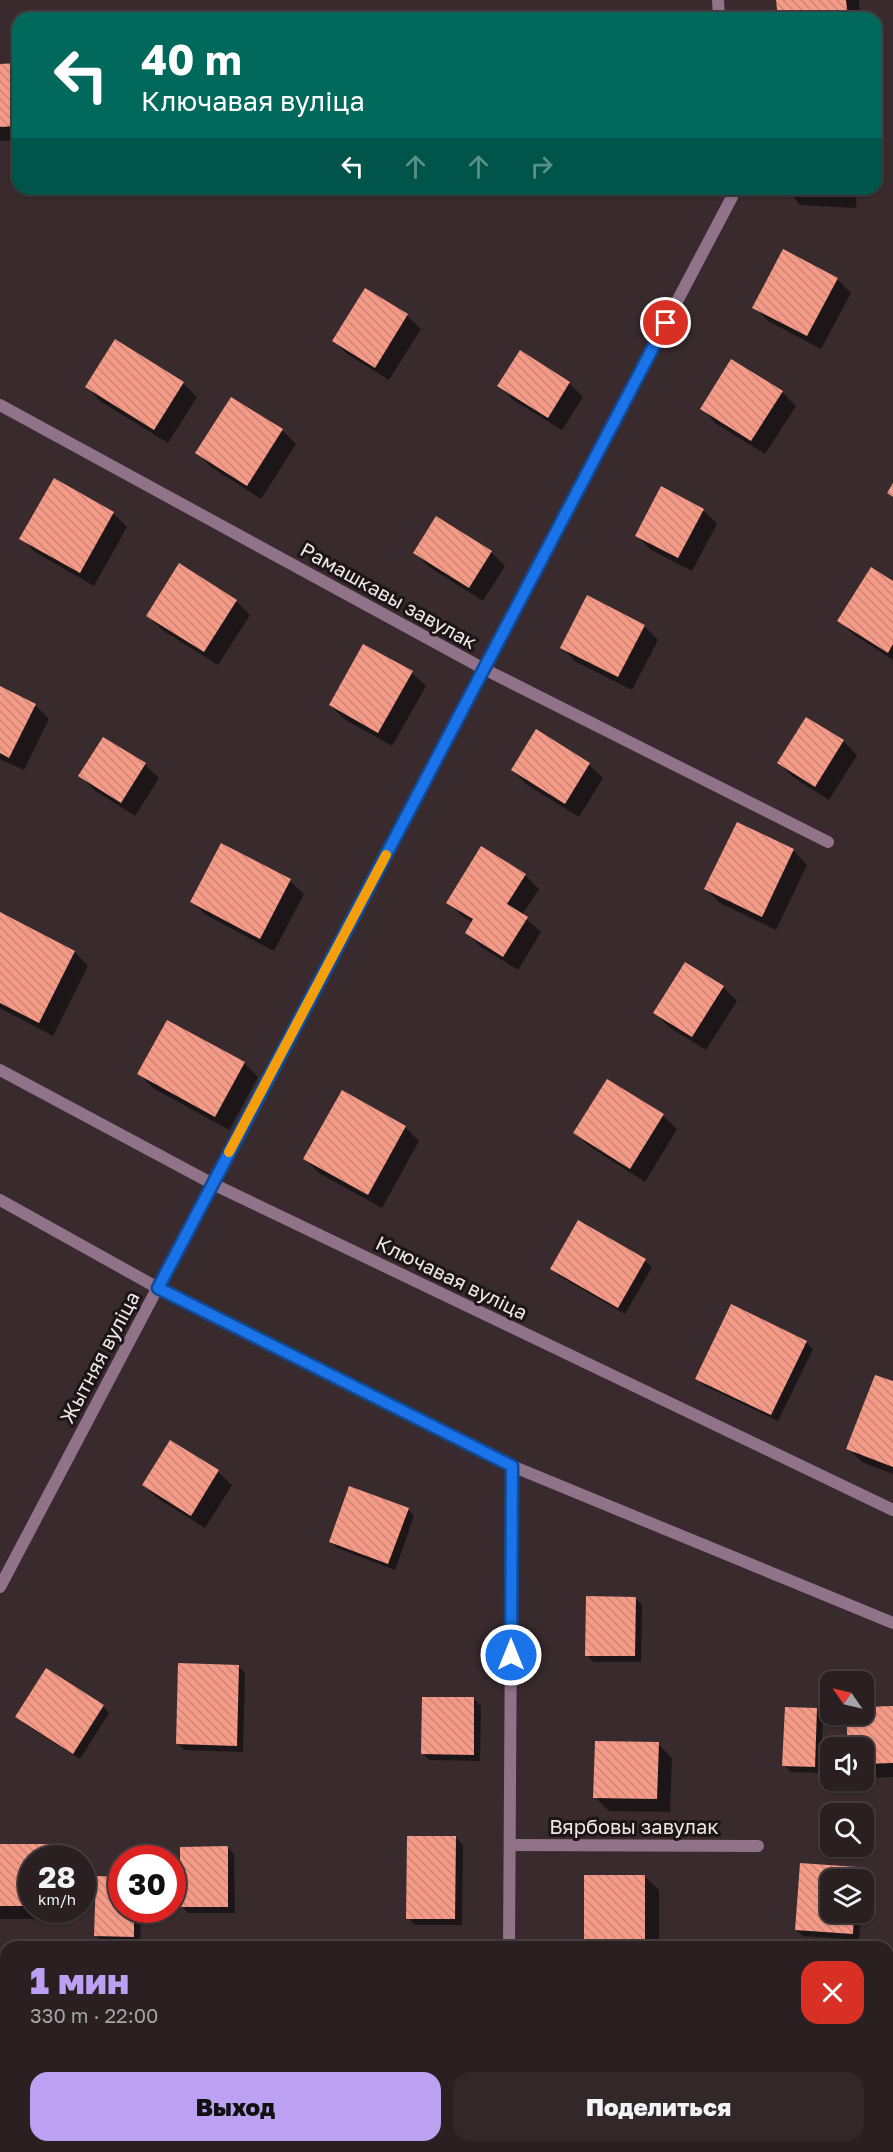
<!DOCTYPE html>
<html lang="ru">
<meta charset="utf-8">
<style>
body{margin:0;font-family:"Golos Text",sans-serif;background:#32282a;color:#f1f3f6;height:100vh;display:flex;flex-direction:column;font-size:22px;white-space:nowrap}
*{box-sizing:border-box;margin:0}
p{font-size:20px;color:#a5a3a5}
.icon{flex:none;width:33px;height:33px;fill:none;stroke:currentColor;stroke-width:2;stroke-linecap:round;stroke-linejoin:round}
.map{position:relative;flex:1;overflow:hidden}
.side{position:absolute;left:0px;top:1941px;width:894px;height:212px;display:flex;flex-direction:column;background:#2a2022;border-radius:18px 18px 0 0;box-shadow:0 2px 4px #0004,0 0 0 2px #463e40}
.side>*{flex:none}
.guide{position:absolute;left:12px;top:12px;width:870px;height:183px;border-radius:18px;box-shadow:0 2px 4px #0004,0 0 0 2px #463e40;background:#00695c;color:#fff;overflow:hidden}
.needle{width:39px;rotate:304deg}
.controls{position:absolute;left:820px;top:1671px;display:grid;gap:12px}
.controls a{display:grid;place-items:center;width:54px;height:54px;border-radius:12px;background:#2a2022;box-shadow:0 2px 4px #0004,0 0 0 2px #463e40;font-size:30px}
.speed{position:absolute;left:18px;top:1845px;display:flex;gap:12px;font-size:30px;font-weight:700;text-align:center}
.speed>*{display:grid;place-content:center;width:78px;height:78px;border-radius:50%;background:#2a2022;box-shadow:0 2px 4px #0004,0 0 0 2px #463e40;line-height:1}
.speed small{font-size:15px;font-weight:400}
.speed .limit{border:9px solid #d22;background:#fff;color:#111}
.pin{position:absolute;display:grid;place-items:center;width:51px;height:51px;color:#fff;margin:-26px;border:3px solid #fff;border-radius:50%;box-shadow:0 2px 6px #0007}
.me{position:absolute;width:66px;margin:-33px;rotate:0deg;stroke-linejoin:round;filter:drop-shadow(0 0 4px #0008)}
.turn{display:flex;align-items:center;gap:21px;height:126px;padding:0 30px;font-size:27px}
.turn .icon{width:78px;height:78px;stroke-width:2.5}
.turn b{display:block;font-size:42px;line-height:51px}
.lanes{display:flex;align-items:center;height:57px;padding:0 30px;background:#0003;justify-content:center;gap:30px;direction:ltr}
.lanes .off{opacity:.35}
.round{display:grid;place-items:center;flex:none;width:63px;height:63px;border-radius:18px;background:#32282a}
.headline{display:flex;align-items:center;justify-content:space-between;height:102px;padding:0 30px}
h1{font-size:36px;font-weight:800;line-height:45px;color:#bca0f2}
.action{display:flex;gap:12px;margin-top:auto;padding:12px 30px}
.action a{flex:1;height:69px;border-radius:18px;background:#bca0f2;color:#111;font-size:24px;font-weight:800;line-height:69px;text-align:center}
.action a+a{background:#32282a;color:#f1f3f6}
.map>svg:first-child{display:block}
.shadow{fill:#0007}
.building{fill:url(#building-back-hatch)}
.lines{fill:none;stroke-linecap:round;stroke-linejoin:round}
.street{stroke:#907289;stroke-width:12}
.route-casing{stroke:#114b97;stroke-width:15}
.route{stroke:#1a73e8;stroke-width:10}
.slow{stroke:#f59e0b;stroke-width:10}
.labels{text-anchor:middle;dominant-baseline:central;stroke-width:6;stroke-linejoin:round;paint-order:stroke}
.street-label{font-size:20px;fill:#efe6e8;stroke:#1b1516}
</style>
<div class="map">
<svg width="893" height="2152" viewBox="0 0 893 2152">
<defs>
<pattern id="building-back-hatch" width="6" height="6" patternUnits="userSpaceOnUse" patternTransform="scale(1.5)"><rect width="6" height="6" fill="#f59a86"/><path d="M-1 5l2 2M0 0l6 6M5-1l2 2" fill="none" stroke="#ca8576"/></pattern>
</defs>
<rect width="100%" height="100%" fill="#382a2d"/>
<!-- shadow -->
<g class="shadow">
<path d="M778 0H859L860 18H779Z"/>
<path d="M18 65V140L0 141V66Z"/>
<path d="M787 189H857L856 208 800 205Z"/>
<path d="M837 279 851 293 821 349 768 321 754 307Z"/>
<path d="M407 316 421 329 389 380 347 354 334 341Z"/>
<path d="M183 383 197 397 168 443 100 401 87 387Z"/>
<path d="M569 383 583 397 562 430 513 400 499 386Z"/>
<path d="M782 392 796 406 765 454 715 423 702 409Z"/>
<path d="M282 430 296 444 261 499 211 467 197 453Z"/>
<path d="M54 480 114 514 127 527 94 586 35 552 21 538Z"/>
<path d="M703 510 717 524 692 571 651 550 637 536Z"/>
<path d="M437 518 491 552 505 566 483 601 429 567 415 553Z"/>
<path d="M893 582V660L853 634 839 620Z"/>
<path d="M236 601 250 615 218 665 162 630 148 616Z"/>
<path d="M644 626 658 640 632 690 576 662 562 648Z"/>
<path d="M412 673 426 686 392 746 344 719 330 705Z"/>
<path d="M0 688 35 705 49 719 24 770 0 759Z"/>
<path d="M536 731 589 765 603 778 579 817 526 784 512 770Z"/>
<path d="M843 741 857 755 829 800 793 777 779 763Z"/>
<path d="M145 765 159 778 135 816 94 790 80 776Z"/>
<path d="M737 824 794 851 807 865 776 930 720 903 706 889Z"/>
<path d="M221 845 290 881 304 894 274 951 206 915 192 902Z"/>
<path d="M525 875 539 889 522 915 541 932 518 970 481 947 467 933 473 923 462 916 448 902Z"/>
<path d="M0 914 75 952 88 966 53 1036 0 1008Z"/>
<path d="M723 987 737 1001 706 1050 669 1027 655 1013Z"/>
<path d="M244 1063 258 1077 229 1130 153 1088 139 1074Z"/>
<path d="M608 1081 663 1116 677 1129 645 1182 589 1146 575 1133Z"/>
<path d="M405 1127 419 1141 382 1208 319 1173 305 1159Z"/>
<path d="M579 1222 645 1261 652 1267 625 1314 559 1276 552 1269Z"/>
<path d="M806 1342 813 1349 778 1421 703 1385 697 1378Z"/>
<path d="M893 1383V1474L862 1462 848 1448Z"/>
<path d="M218 1472 232 1485 205 1528 157 1498 144 1485Z"/>
<path d="M408 1509 414 1516 395 1570 337 1548 330 1542Z"/>
<path d="M635 1598 642 1605 641 1662H593L587 1655Z"/>
<path d="M238 1666 245 1673 243 1752 185 1750 178 1744Z"/>
<path d="M474 1699 481 1706 480 1761 429 1760 423 1753Z"/>
<path d="M103 1706 109 1713 80 1759 24 1724 17 1717Z"/>
<path d="M893 1708V1777L864 1778V1709Z"/>
<path d="M816 1710 823 1716 821 1773 791 1772 784 1765Z"/>
<path d="M658 1744 672 1758 670 1812 609 1811 595 1797Z"/>
<path d="M456 1838 463 1845 462 1925H415L408 1918Z"/>
<path d="M53 1845 66 1858H32V1910H67V1919H0V1846Z"/>
<path d="M228 1848 234 1854 235 1913H188L182 1907Z"/>
<path d="M801 1864 857 1868 863 1875V1880H831V1912H861L859 1940 803 1936 796 1930Z"/>
<path d="M645 1877 659 1890V1947H591L585 1941Z"/>
<path d="M122 1910H141L140 1943 102 1942 96 1935Z"/>
<path d="M0 1990H6V2045L0 2044Z"/>
<path d="M888 2026 893 2031V2094H888Z"/>
</g>
<!-- building -->
<g class="building">
<path d="M776 0H846L848 18H778Z"/>
<path d="M18 63V126L0 127V64Z"/>
<path d="M785 189H843V195L785 191Z"/>
<path d="M783 249 838 278 807 336 752 308Z"/>
<path d="M365 288 408 314 375 368 332 341Z"/>
<path d="M115 339 184 382 154 430 85 387Z"/>
<path d="M520 350 570 382 548 418 497 386Z"/>
<path d="M731 359 783 391 751 441 700 409Z"/>
<path d="M231 397 283 429 247 486 195 453Z"/>
<path d="M54 478 114 512 80 573 19 539Z"/>
<path d="M893 483V497L887 493Z"/>
<path d="M661 486 704 509 678 558 635 536Z"/>
<path d="M436 516 492 551 469 588 413 553Z"/>
<path d="M179 563 237 600 204 652 146 616Z"/>
<path d="M871 567 893 581V644L888 653 837 621Z"/>
<path d="M587 595 645 625 618 677 560 648Z"/>
<path d="M363 644 413 671 378 733 329 705Z"/>
<path d="M0 686 36 704 9 758 0 753Z"/>
<path d="M806 717 844 740 815 787 777 763Z"/>
<path d="M536 729 590 763 565 804 511 770Z"/>
<path d="M103 737 146 763 121 803 78 776Z"/>
<path d="M737 822 794 849 762 917 704 889Z"/>
<path d="M221 843 291 879 260 939 190 902Z"/>
<path d="M481 846 526 874 507 904 528 917 503 957 465 933 473 919 446 903Z"/>
<path d="M0 912 75 951 39 1023 0 1003Z"/>
<path d="M685 962 724 986 692 1037 653 1013Z"/>
<path d="M167 1020 245 1062 215 1117 137 1074Z"/>
<path d="M607 1079 664 1114 630 1169 573 1133Z"/>
<path d="M342 1090 406 1126 368 1195 303 1159Z"/>
<path d="M578 1220 646 1259 618 1308 550 1269Z"/>
<path d="M731 1304 807 1341 771 1415 695 1379Z"/>
<path d="M875 1375 893 1381V1467L846 1449Z"/>
<path d="M170 1440 219 1470 191 1516 142 1485Z"/>
<path d="M349 1486 409 1508 388 1564 329 1542Z"/>
<path d="M586 1596 636 1597 635 1656H585Z"/>
<path d="M178 1663 239 1665 237 1746 176 1744Z"/>
<path d="M46 1668 104 1705 73 1754 15 1717Z"/>
<path d="M422 1697H474V1755L421 1754Z"/>
<path d="M893 1706V1763L864 1764V1748H848L846 1714H864V1707Z"/>
<path d="M785 1707 817 1708 815 1767 782 1766Z"/>
<path d="M595 1741 659 1742 657 1799 593 1798Z"/>
<path d="M407 1836H456L455 1919H406Z"/>
<path d="M0 1844H54V1858H32V1906H0Z"/>
<path d="M228 1846V1907H180V1847Z"/>
<path d="M800 1863 857 1867 856 1880H831V1912H854L853 1934 795 1930Z"/>
<rect x="584" y="1875" width="61" height="67"/>
<path d="M96 1876 122 1877V1910H134V1937L94 1936Z"/>
<path d="M0 1989H6V2039L0 2038Z"/>
<path d="M388 2146H460V2152H387Z"/>
</g>
<g class="lines">
<!-- street -->
<g class="street">
<path d="M718 0 719 18"/>
<path d="M0 405 484 669 828 842"/>
<path d="M0 1070 213 1184 893 1510"/>
<path d="M0 1200 158 1288 512 1466 893 1623"/>
<path d="M0 1587 732 197V189"/>
<path d="M510 1845 758 1846"/>
<path d="M509 1947 512 1466"/>
<path d="M508 2152V2146"/>
</g>
</g>
<g class="lines">
<defs>
<path id="route" d="M511 1655 512 1466 158 1288 666 323"/>
</defs>
<!-- route casing -->
<use href="#route" class="route-casing"/>
<!-- route -->
<use href="#route" class="route"/>
<!-- slow -->
<path class="slow" d="M229 1152 386 855"/>
</g>
<g class="labels">
<!-- street labels -->
<g class="street-label">
<text transform="translate(389 595) rotate(29)">Рамашкавы завулак</text>
<text transform="translate(452 1277) rotate(26)">Ключавая вуліца</text>
<text transform="translate(99 1357) rotate(-62)">Жытняя вуліца</text>
<text x="634" y="1826">Вярбовы завулак</text>
</g>
</g>
</svg>
<div class="controls">
<a><svg class="needle" viewBox="-14 -14 28 28"><path d="M0-13l5 13h-10z" fill="#e53935"/><path d="M0 13l5-13h-10z" fill="#a5a3a5"/></svg></a>
<a><svg class="icon" aria-label="sound" viewBox="0 0 24 24"><path d="M4 9h4l5-4v14l-5-4H4zM17 9q2 3 0 6"/></svg></a>
<a><svg class="icon" aria-label="search" viewBox="0 0 24 24"><circle cx="10" cy="10" r="6"/><path d="M15 15l6 6"/></svg></a>
<a><svg class="icon" aria-label="layers" viewBox="0 0 24 24"><path d="M12 4l9 5-9 5-9-5zM3 14l9 5 9-5"/></svg></a>
</div>
<div class="speed"><div>28<small>km/h</small></div><div class="limit">30</div></div>
<div class="pin" style="left:666px;top:323px;background:#d93025"><svg class="icon" aria-label="arrive" viewBox="0 0 24 24"><path d="M6 21V4h12l-3 4 3 4H6"/></svg></div>
<svg class="me" style="left:511px;top:1655px" viewBox="-20 -20 40 40"><circle r="17" fill="#1a73e8" stroke="#fff" stroke-width="3"/><path d="M0-11L8 9 0 5-8 9z" fill="#fff"/></svg>
<div class="guide">
<div class="turn"><svg class="icon" aria-label="left" viewBox="0 0 24 24"><path d="M17 20v-9H6M10 6l-5 5 5 5"/></svg><div><b>40 m</b>Ключавая вуліца</div></div>
<div class="lanes"><svg class="icon" aria-label="left" viewBox="0 0 24 24"><path d="M17 20v-9H6M10 6l-5 5 5 5"/></svg><svg class="icon off" aria-label="ahead" viewBox="0 0 24 24"><path d="M12 20V5M6 11l6-6 6 6"/></svg><svg class="icon off" aria-label="ahead" viewBox="0 0 24 24"><path d="M12 20V5M6 11l6-6 6 6"/></svg><svg class="icon off" aria-label="right" viewBox="0 0 24 24"><path d="M7 20v-9h11M14 6l5 5-5 5"/></svg></div>
</div>
<section class="side">
<div class="headline"><div><h1>1 мин</h1><p>330 m · 22:00</p></div><a class="round" style="background:#d93025;color:#fff"><svg class="icon" aria-label="close" viewBox="0 0 24 24"><path d="M6 6l12 12M18 6L6 18"/></svg></a></div>
<div class="action"><a>Выход</a><a>Поделиться</a></div>
</section>
</div>
